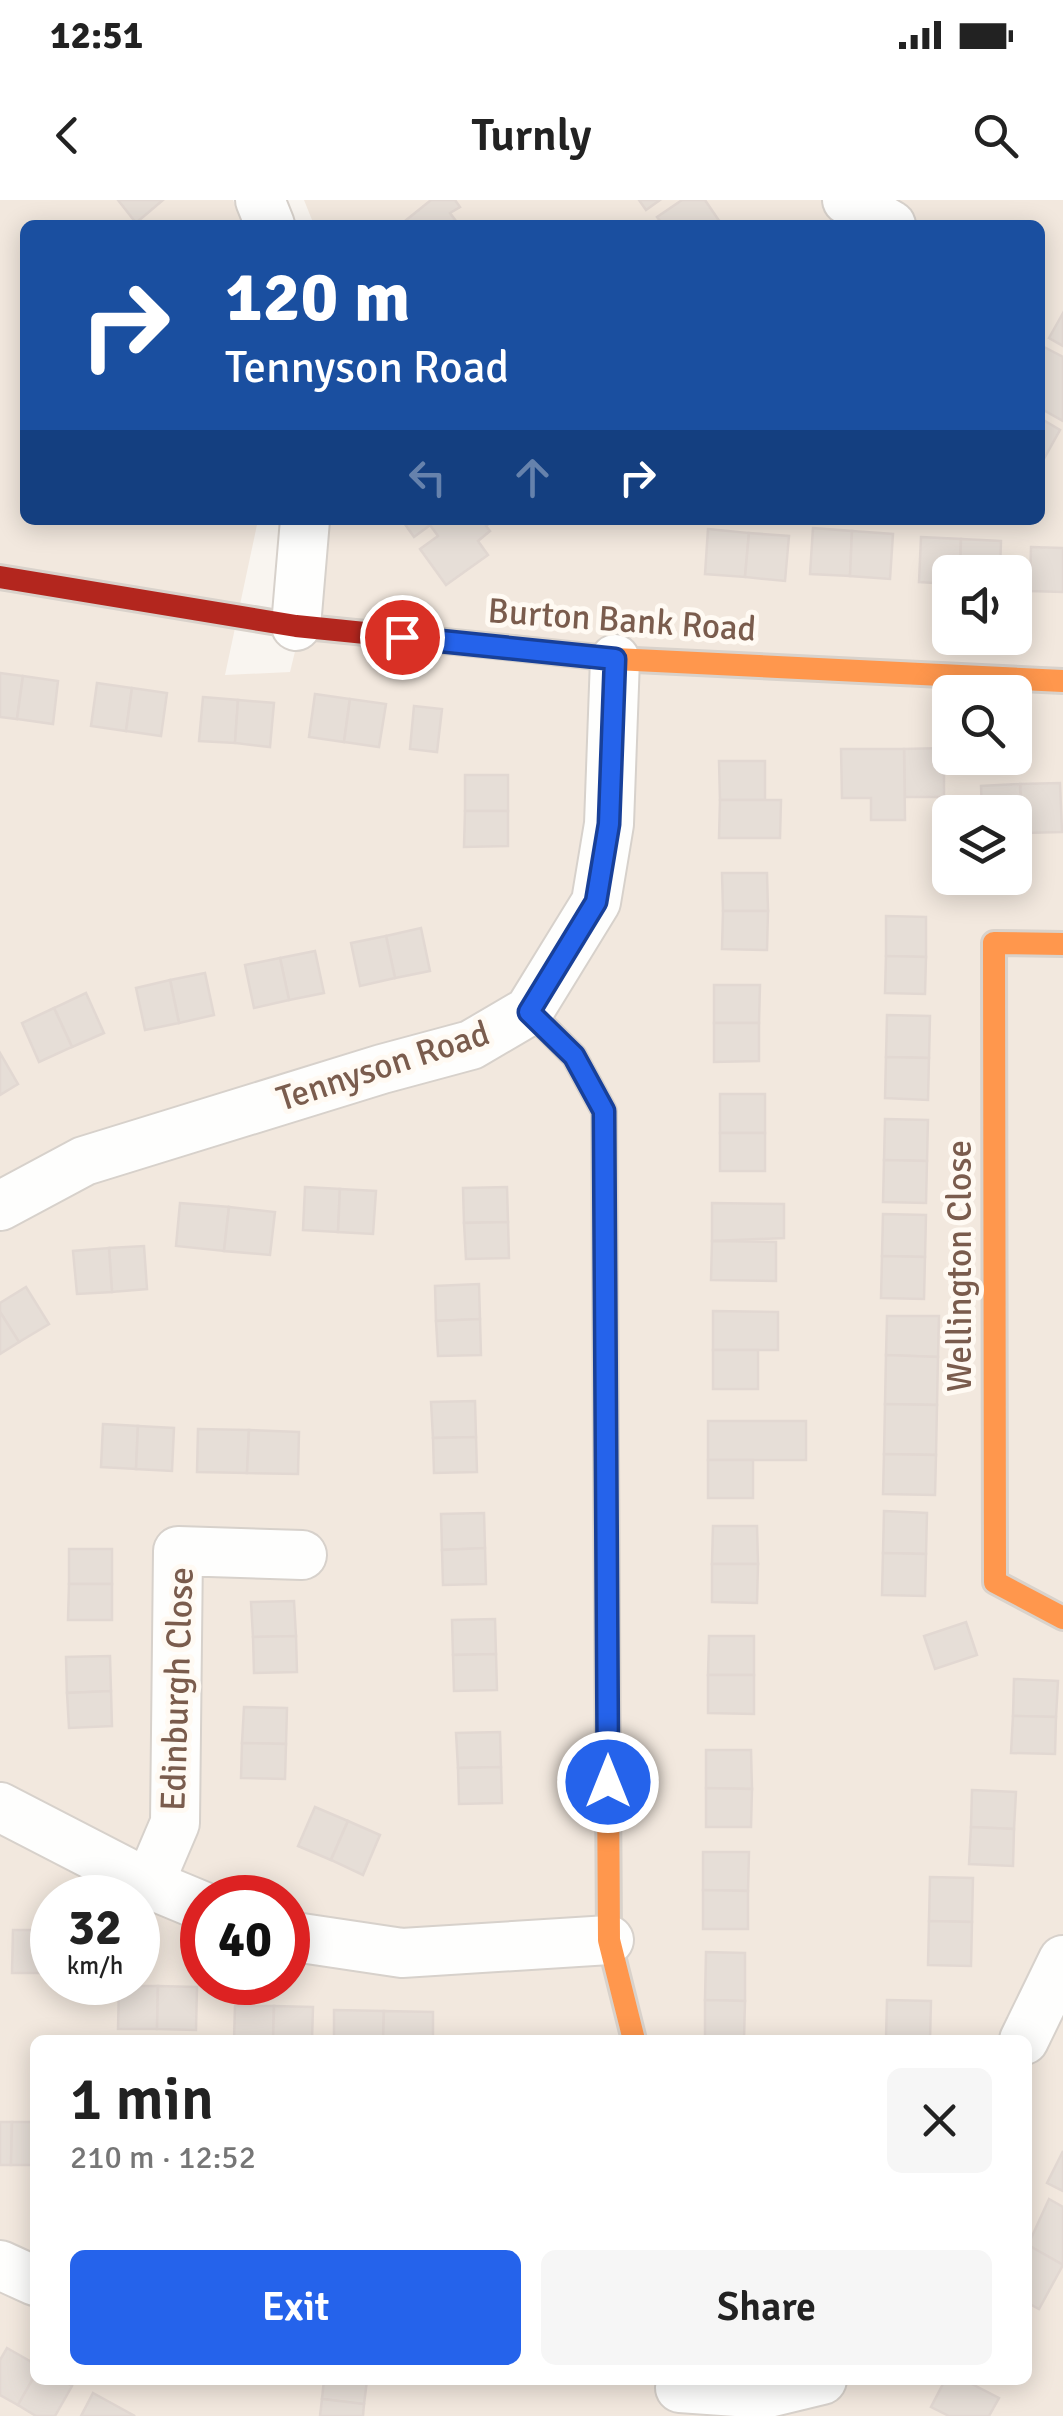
<!DOCTYPE html>
<meta charset="utf-8">
<style>
body{margin:0;font-family:Signika,sans-serif;background:#f6f6f6;color:#222;height:100vh;display:flex;flex-direction:column;font-size:38px;white-space:nowrap}
*{box-sizing:border-box;margin:0}
p{font-size:32px;color:#767676}
.icon{flex:none;width:55px;height:55px;fill:none;stroke:currentColor;stroke-width:2;stroke-linecap:round;stroke-linejoin:round}
.map{position:relative;flex:1;overflow:hidden}
.drawer{position:absolute;left:30px;top:1835px;width:1002px;height:350px;display:flex;flex-direction:column;background:#fff;border-radius:15px;box-shadow:0 5px 25px #0003}
.drawer>*{flex:none}
.guide{position:absolute;left:20px;top:20px;width:1025px;height:305px;border-radius:15px;box-shadow:0 5px 25px #0003;background:#1a4fa0;color:#fff;overflow:hidden}
.controls{position:absolute;left:932px;top:355px;display:grid;gap:20px}
.controls a{display:grid;place-items:center;width:100px;height:100px;border-radius:15px;background:#fff;box-shadow:0 5px 25px #0003;font-size:50px}
.speed{position:absolute;left:30px;top:1675px;display:flex;gap:20px;font-size:50px;font-weight:700;text-align:center}
.speed>*{display:grid;place-content:center;width:130px;height:130px;border-radius:50%;background:#fff;box-shadow:0 5px 25px #0003;line-height:1}
.speed small{font-size:25px;font-weight:400}
.speed .limit{border:15px solid #d22;background:#fff;color:#111}
.pin{position:absolute;display:grid;place-items:center;width:85px;height:85px;color:#fff;margin:-42px;border:5px solid #fff;border-radius:50%;box-shadow:0 2px 10px #0007}
.me{position:absolute;width:110px;margin:-55px;rotate:0deg;stroke-linejoin:round;filter:drop-shadow(0 0 8px #0008)}
.turn{display:flex;align-items:center;gap:35px;height:210px;padding:0 40px;font-size:45px}
.turn .icon{width:130px;height:130px;stroke-width:2.5}
.turn b{display:block;font-size:70px;line-height:85px}
.lanes{display:flex;align-items:center;height:95px;padding:0 40px;background:#0003;justify-content:center;gap:50px;direction:ltr}
.lanes .off{opacity:.35}
.round{display:grid;place-items:center;flex:none;width:105px;height:105px;border-radius:15px;background:#f6f6f6}
.overview{display:flex;align-items:center;justify-content:space-between;height:170px;padding:0 40px}
h1{font-size:60px;font-weight:600;line-height:75px}
.primary-button{display:flex;gap:20px;margin-top:auto;padding:20px 40px}
.primary-button a{flex:1;height:115px;border-radius:15px;background:#2563eb;color:#fff;font-size:40px;font-weight:600;line-height:115px;text-align:center}
.primary-button a+a{background:#f6f6f6;color:#222}
.status{display:flex;justify-content:space-between;align-items:center;height:70px;padding:0 50px;background:#fff;direction:ltr}
.status svg{height:28px;fill:currentColor}
header{display:flex;justify-content:space-between;align-items:center;height:130px;padding:0 40px;background:#fff;font-size:45px;font-weight:600}
.map>svg:first-child{display:block}
.residential{fill:#f2e8de;fill-rule:evenodd}
.building{fill:#e6ded7;stroke:#e2d8d2;stroke-width:2.5}
.lines{fill:none;stroke-linecap:round;stroke-linejoin:round}
.street-casing{stroke:#d7d1cb;stroke-width:52}
.slow-casing{stroke:#d9d2cb;stroke-width:28}
.jam-casing{stroke:#d9d2cb;stroke-width:28}
.street{stroke:#fefefd;stroke-width:48}
.slow{stroke:#ff974d;stroke-width:22}
.jam{stroke:#b3261e;stroke-width:22}
.route-casing{stroke:#184099;stroke-width:25}
.route{stroke:#2563eb;stroke-width:18}
.labels{text-anchor:middle;dominant-baseline:central;stroke-width:10;stroke-linejoin:round;paint-order:stroke}
.street-label{font-size:35px;fill:#7a5c4d;stroke:#fffaf3}
</style>
<div class="status"><b>12:51</b><svg viewBox="0 0 49 12"><path d="M0 12V9h3v3zM5 12V6h3v6zM10 12V3h3v9zM15 12V0h3v12zM26 1h20v11H26zM47 4h2v5h-2z"/></svg></div>
<header><svg class="icon" aria-label="back" viewBox="0 0 24 24"><path d="M15 5l-7 7 7 7"/></svg>Turnly<svg class="icon" aria-label="search" viewBox="0 0 24 24"><circle cx="10" cy="10" r="6"/><path d="M15 15l6 6"/></svg></header>
<div class="map">
<svg width="1063" height="2216" viewBox="0 0 1063 2216">
<rect width="100%" height="100%" fill="#f9f5f0"/>
<!-- residential -->
<path class="residential" d="M0 0H233L243 25H25V320H258L225 475 290 472 327 320H1040V25H314L304 0H1063V2216H0ZM950 372H1015V438H950ZM950 492H1015V558H950ZM950 612H1015V678H950ZM52 1698H138V1782H52ZM202 1698H288V1782H202ZM35 1840H1028V2180H35Z"/>
<!-- building -->
<g class="building">
<path d="M118 0H163L136 23Z"/>
<path d="M431 0H455L460 7 450 13 459 25H400Z"/>
<path d="M639 0H660L646 10Z"/>
<path d="M682 0H705L722 25H663L657 17Z"/>
<path d="M1063 113V146L1049 138Z"/>
<path d="M1044 147 1063 157V221L1040 208V154Z"/>
<path d="M1040 218 1060 230 1040 266Z"/>
<path d="M402 320H437L414 337Z"/>
<path d="M437 320H493L486 326 490 331 478 341 488 355 446 385 420 349 438 336 430 325Z"/>
<path d="M813 328 852 331 850 376 810 374Z"/>
<path d="M708 329 749 333 745 377 705 374Z"/>
<path d="M852 331 893 334 890 379 850 376Z"/>
<path d="M749 333 789 336 785 381 745 377Z"/>
<path d="M921 337 961 339 960 372H950V384L919 382Z"/>
<path d="M961 339 1001 341 1000 372H960Z"/>
<path d="M1031 347 1063 348V392L1030 391Z"/>
<path d="M0 473 23 476 17 519 0 517Z"/>
<path d="M23 476 58 481 53 524 17 519Z"/>
<path d="M97 483 132 488 126 531 91 526Z"/>
<path d="M132 488 167 493 161 536 126 531Z"/>
<path d="M315 494 350 499 344 542 309 537Z"/>
<path d="M203 497 238 500 235 543 199 541Z"/>
<path d="M350 499 386 504 379 547 344 542Z"/>
<path d="M238 500 274 503 270 547 235 543Z"/>
<path d="M414 506 442 509 437 552 410 549Z"/>
<path d="M944 548V597H905L904 549Z"/>
<path d="M841 549H904L905 620H871V598H842Z"/>
<path d="M719 561H765V600H720Z"/>
<rect x="465" y="575" width="43" height="36"/>
<path d="M1060 583 1062 632 1022 633 1020 584Z"/>
<path d="M1020 584 1022 633H1015V612H982L981 586Z"/>
<path d="M720 600H781L780 638H719Z"/>
<path d="M465 611H508V646L464 647Z"/>
<path d="M722 673H767L768 711H723Z"/>
<path d="M723 711H768L767 750 722 749Z"/>
<path d="M886 716 926 717V757L886 756Z"/>
<path d="M421 728 430 771 395 778 386 736Z"/>
<path d="M386 736 395 778 360 786 351 743Z"/>
<path d="M315 751 324 793 289 800 280 758Z"/>
<path d="M886 756 926 757 925 794 885 793Z"/>
<path d="M280 758 289 800 254 808 245 765Z"/>
<path d="M205 773 214 815 179 823 170 780Z"/>
<path d="M170 780 179 823 145 830 136 788Z"/>
<path d="M714 785H760L759 823H714Z"/>
<path d="M86 793 104 833 72 847 54 808Z"/>
<path d="M54 808 72 847 39 862 22 823Z"/>
<path d="M887 815 930 816 929 858 886 857Z"/>
<path d="M714 823H759V861L714 862Z"/>
<path d="M0 853 18 884 0 895Z"/>
<path d="M886 857 929 858 928 900 885 898Z"/>
<rect x="720" y="894" width="45" height="39"/>
<path d="M885 919 928 920 927 961 884 960Z"/>
<rect x="720" y="933" width="45" height="38"/>
<path d="M884 960 927 961 926 1003 883 1002Z"/>
<path d="M305 987 340 989 338 1032 303 1030Z"/>
<path d="M507 987 508 1022 464 1023 463 988Z"/>
<path d="M340 989 376 991 373 1034 338 1032Z"/>
<path d="M180 1003 229 1007 224 1051 176 1046Z"/>
<path d="M712 1003 784 1004V1038L712 1041Z"/>
<path d="M229 1007 275 1012 270 1055 224 1051Z"/>
<path d="M883 1014 926 1015 925 1057 882 1056Z"/>
<path d="M508 1022 509 1058 466 1059 464 1023Z"/>
<path d="M712 1041 776 1042V1081L711 1080Z"/>
<path d="M144 1046 147 1089 112 1092 109 1048Z"/>
<path d="M109 1048 112 1092 77 1094 73 1051Z"/>
<path d="M882 1056 925 1057 924 1099 881 1098Z"/>
<path d="M479 1084 480 1119 436 1121 435 1086Z"/>
<path d="M26 1087 49 1124 19 1142 0 1112V1103Z"/>
<path d="M713 1111 778 1112V1150H713Z"/>
<path d="M0 1112 19 1142 0 1154Z"/>
<path d="M887 1116H939L938 1157 886 1155Z"/>
<path d="M480 1119 481 1155 438 1156 436 1121Z"/>
<rect x="713" y="1150" width="45" height="39"/>
<path d="M886 1155 938 1157 937 1205 885 1204Z"/>
<path d="M475 1201 476 1237 433 1238 431 1202Z"/>
<path d="M885 1204 937 1205 936 1255 884 1254Z"/>
<rect x="708" y="1221" width="98" height="39"/>
<path d="M103 1224 138 1226 136 1269 101 1267Z"/>
<path d="M138 1226 174 1228 172 1271 136 1269Z"/>
<path d="M198 1229 249 1230 247 1273 197 1272Z"/>
<path d="M249 1230 299 1232 298 1274 247 1273Z"/>
<path d="M476 1237 477 1272 434 1273 433 1238Z"/>
<path d="M884 1254 936 1255 935 1295 883 1294Z"/>
<rect x="708" y="1260" width="45" height="38"/>
<path d="M884 1311 927 1313 926 1354 883 1353Z"/>
<path d="M484 1313 485 1348 442 1350 441 1314Z"/>
<path d="M713 1326H757L758 1364H712Z"/>
<path d="M485 1348 486 1384 443 1385 442 1350Z"/>
<rect x="69" y="1349" width="43" height="35"/>
<path d="M883 1353 926 1354 925 1396 882 1395Z"/>
<path d="M712 1364H758L757 1403 712 1402Z"/>
<path d="M69 1384H112V1420H68Z"/>
<path d="M294 1401 296 1436 253 1437 251 1402Z"/>
<path d="M495 1419 496 1454 453 1455 452 1420Z"/>
<path d="M966 1422 977 1455 935 1469 924 1436Z"/>
<path d="M296 1436 297 1472 254 1473 253 1437Z"/>
<path d="M709 1436H754V1475H708Z"/>
<path d="M496 1454 497 1490 454 1491 453 1455Z"/>
<path d="M110 1456 111 1491 67 1493 66 1457Z"/>
<path d="M708 1475H754V1514L708 1513Z"/>
<path d="M1014 1479 1058 1481 1056 1517 1013 1516Z"/>
<path d="M111 1491 112 1526 69 1528 67 1493Z"/>
<path d="M244 1507 287 1508 286 1544 242 1543Z"/>
<path d="M1013 1516 1056 1517 1055 1554 1011 1553Z"/>
<path d="M500 1532 501 1567 458 1568 456 1533Z"/>
<path d="M242 1543 286 1544 285 1579 241 1578Z"/>
<path d="M706 1550H751L752 1589 706 1588Z"/>
<path d="M501 1567 502 1603 459 1604 458 1568Z"/>
<path d="M706 1588 752 1589 751 1627H706Z"/>
<path d="M972 1590 1016 1592 1014 1629 971 1627Z"/>
<path d="M315 1607 348 1621 331 1660 298 1646Z"/>
<path d="M348 1621 380 1635 363 1675 331 1660Z"/>
<path d="M971 1627 1014 1629 1013 1666 969 1664Z"/>
<path d="M703 1652H749L748 1691 703 1690Z"/>
<path d="M930 1677 973 1678 972 1722 929 1721Z"/>
<path d="M703 1690 748 1691V1729H703Z"/>
<path d="M929 1721 972 1722 971 1766 928 1765Z"/>
<path d="M13 1730H52L51 1773H12Z"/>
<path d="M706 1752 745 1753V1801L705 1800Z"/>
<path d="M119 1786H158L157 1829H118Z"/>
<path d="M158 1786 197 1787 196 1830 157 1829Z"/>
<path d="M705 1800 745 1801 744 1840H705Z"/>
<path d="M887 1800 931 1801 930 1840 886 1838Z"/>
<path d="M235 1806H274L273 1840H234Z"/>
<path d="M274 1806 313 1807 312 1840H273Z"/>
<path d="M334 1810 384 1811 383 1840H334Z"/>
<path d="M384 1811 433 1812V1840H383Z"/>
<path d="M0 1922H12L11 1965H0Z"/>
<path d="M12 1922H35V1965H11Z"/>
<path d="M1063 1951V1991L1047 1983Z"/>
<path d="M1049 1999 1063 2007V2065L1028 2045Z"/>
<path d="M1028 2045 1063 2065 1039 2109 1028 2103Z"/>
<path d="M7 2148 35 2164V2175L18 2205 0 2195V2160Z"/>
<path d="M35 2175V2180H62L72 2186 55 2216H36L18 2205Z"/>
<path d="M324 2180H367L364 2204 322 2199Z"/>
<path d="M945 2180H964L999 2198 989 2216H949L931 2207Z"/>
<path d="M93 2193 135 2216H81Z"/>
<path d="M322 2199 364 2204 363 2216H320Z"/>
</g>
<g class="lines">
<defs>
<g id="street">
<path d="M260 0 270 25"/>
<path d="M847 0 891 25"/>
<path d="M296 426 305 320"/>
<path d="M0 1006 84 961 382 869 471 845 529 811 596 702 609 624 615 459"/>
<path d="M0 1607 149 1684 202 1706"/>
<path d="M149 1684 175 1623 178 1351 302 1355"/>
<path d="M288 1736 402 1753 609 1740"/>
<path d="M1024 1840 1063 1760"/>
<path d="M0 2065 35 2081"/>
<path d="M680 2188 764 2194 822 2180"/>
</g>
<g id="slow">
<path d="M513 448 615 459 1063 481"/>
<path d="M1063 744 994 743 995 1382 1063 1418"/>
<path d="M606 1253 609 1740 634 1840"/>
</g>
<g id="jam">
<path d="M0 377 296 426 513 448"/>
<path d="M529 811 574 856 604 911 606 1253"/>
</g>
</defs>
<!-- street casing -->
<use href="#street" class="street-casing"/>
<!-- slow casing -->
<use href="#slow" class="slow-casing"/>
<!-- jam casing -->
<use href="#jam" class="jam-casing"/>
<!-- street -->
<use href="#street" class="street"/>
<!-- slow -->
<use href="#slow" class="slow"/>
<!-- jam -->
<use href="#jam" class="jam"/>
</g>
<g class="lines">
<defs>
<path id="route" d="M402 437 615 459 609 624 596 702 529 812 574 856 604 911 608 1582"/>
</defs>
<!-- route casing -->
<use href="#route" class="route-casing"/>
<!-- route -->
<use href="#route" class="route"/>
</g>
<g class="labels">
<!-- street labels -->
<g class="street-label">
<text transform="translate(622 420) rotate(4)">Burton Bank Road</text>
<text transform="translate(383 866) rotate(-18)">Tennyson Road</text>
<text transform="translate(959 1066) rotate(-90)">Wellington Close</text>
<text transform="translate(177 1489) rotate(-88)">Edinburgh Close</text>
</g>
</g>
</svg>
<div class="controls">
<a><svg class="icon" aria-label="sound" viewBox="0 0 24 24"><path d="M4 9h4l5-4v14l-5-4H4zM17 9q2 3 0 6"/></svg></a>
<a><svg class="icon" aria-label="search" viewBox="0 0 24 24"><circle cx="10" cy="10" r="6"/><path d="M15 15l6 6"/></svg></a>
<a><svg class="icon" aria-label="layers" viewBox="0 0 24 24"><path d="M12 4l9 5-9 5-9-5zM3 14l9 5 9-5"/></svg></a>
</div>
<div class="speed"><div>32<small>km/h</small></div><div class="limit">40</div></div>
<div class="pin" style="left:402px;top:437px;background:#d93025"><svg class="icon" aria-label="arrive" viewBox="0 0 24 24"><path d="M6 21V4h12l-3 4 3 4H6"/></svg></div>
<svg class="me" style="left:608px;top:1582px" viewBox="-20 -20 40 40"><circle r="17" fill="#2563eb" stroke="#fff" stroke-width="3"/><path d="M0-11L8 9 0 5-8 9z" fill="#fff"/></svg>
<div class="guide">
<div class="turn"><svg class="icon" aria-label="right" viewBox="0 0 24 24"><path d="M7 20v-9h11M14 6l5 5-5 5"/></svg><div><b>120 m</b>Tennyson Road</div></div>
<div class="lanes"><svg class="icon off" aria-label="left" viewBox="0 0 24 24"><path d="M17 20v-9H6M10 6l-5 5 5 5"/></svg><svg class="icon off" aria-label="ahead" viewBox="0 0 24 24"><path d="M12 20V5M6 11l6-6 6 6"/></svg><svg class="icon" aria-label="right" viewBox="0 0 24 24"><path d="M7 20v-9h11M14 6l5 5-5 5"/></svg></div>
</div>
<section class="drawer">
<div class="overview"><div><h1>1 min</h1><p>210 m · 12:52</p></div><a class="round"><svg class="icon" aria-label="close" viewBox="0 0 24 24"><path d="M6 6l12 12M18 6L6 18"/></svg></a></div>
<div class="primary-button"><a>Exit</a><a>Share</a></div>
</section>
</div>
